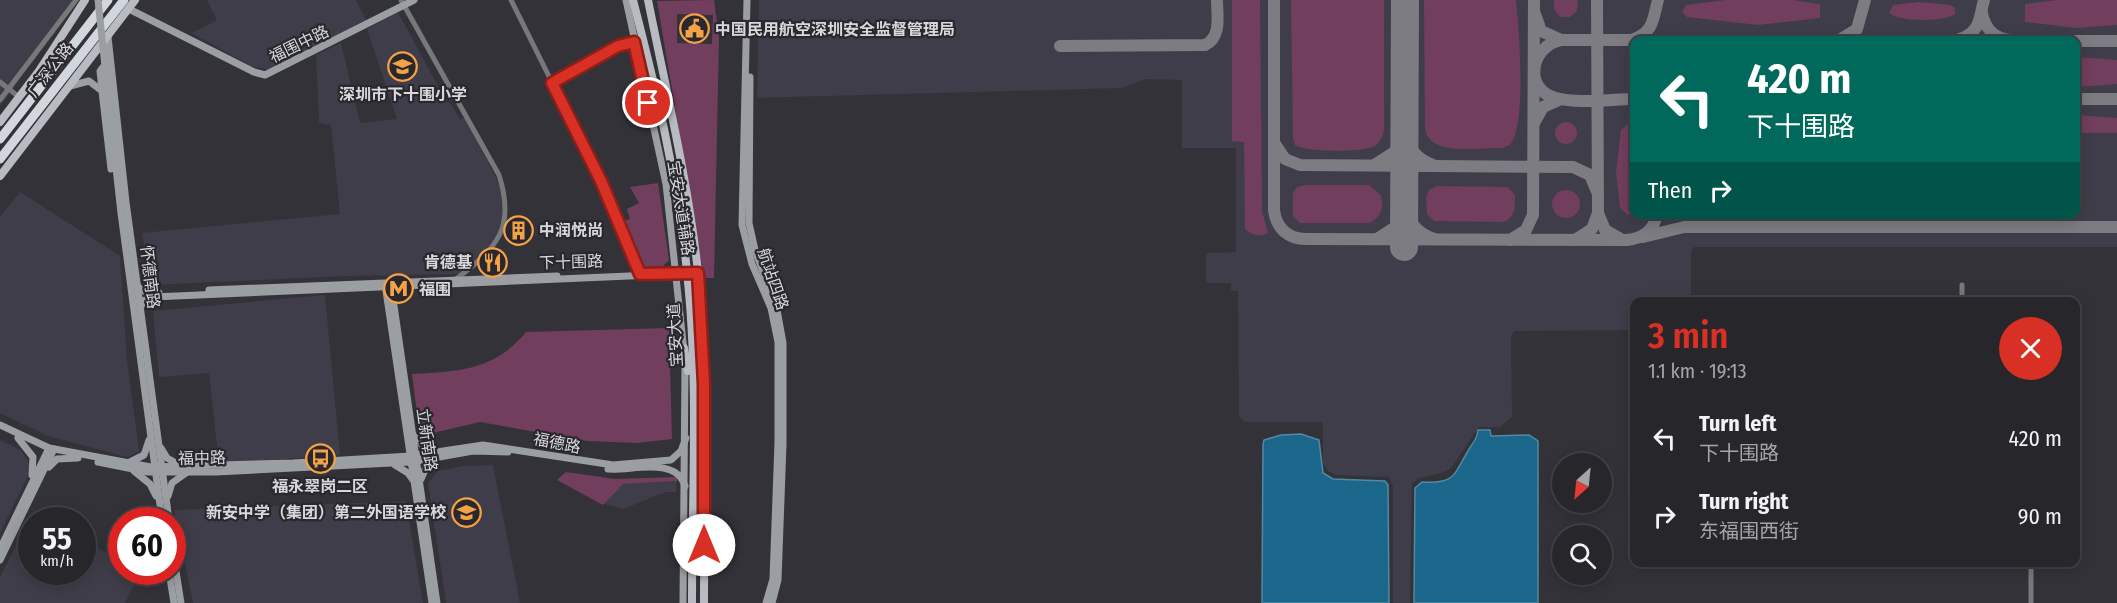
<!DOCTYPE html>
<meta charset="utf-8">
<style>
body{margin:0;font-family:"Fira Sans Condensed","Noto Sans SC",sans-serif;background:#323237;color:#f1f3f6;height:100vh;display:flex;flex-direction:column;font-size:22px;white-space:nowrap}
*{box-sizing:border-box;margin:0}
p{font-size:20px;color:#a4a5a9}
.icon{flex:none;width:33px;height:33px;fill:none;stroke:currentColor;stroke-width:2;stroke-linecap:round;stroke-linejoin:round}
.map{position:relative;flex:1;overflow:hidden}
.drawer{position:absolute;left:1630px;top:297px;width:450px;height:270px;display:flex;flex-direction:column;background:#26262b;border-radius:12px;box-shadow:0 3px 15px #0003,0 0 0 2px #424347}
.drawer>*{flex:none}
.guide{position:absolute;left:1630px;top:36px;width:450px;height:183px;border-radius:12px;box-shadow:0 3px 15px #0003,0 0 0 2px #424347;background:#00695c;color:#fff;overflow:hidden}
.needle{width:39px;rotate:207deg}
.buttons{position:absolute;left:1552px;top:453px;display:grid;gap:12px}
.buttons a{display:grid;place-items:center;width:60px;height:60px;border-radius:50%;background:#26262b;box-shadow:0 3px 15px #0003,0 0 0 2px #424347;font-size:30px}
.speed{position:absolute;left:18px;top:507px;display:flex;gap:12px;font-size:30px;font-weight:700;text-align:center}
.speed>*{display:grid;place-content:center;width:78px;height:78px;border-radius:50%;background:#26262b;box-shadow:0 3px 15px #0003,0 0 0 2px #424347;line-height:1}
.speed small{font-size:15px;font-weight:400}
.speed .limit{border:9px solid #d22;background:#fff;color:#111}
.pin{position:absolute;display:grid;place-items:center;width:51px;height:51px;color:#fff;margin:-26px;border:3px solid #fff;border-radius:50%;box-shadow:0 2px 6px #0007}
.me{position:absolute;width:66px;margin:-33px;rotate:0deg;stroke-linejoin:round;filter:drop-shadow(0 0 4px #0008)}
.turn{display:flex;align-items:center;gap:21px;height:126px;padding:0 18px;font-size:27px}
.turn .icon{width:78px;height:78px;stroke-width:2.5}
.turn b{display:block;font-size:42px;line-height:51px}
.then{display:flex;align-items:center;height:57px;padding:0 18px;background:#0003;gap:12px;font-size:22px}
.round{display:grid;place-items:center;flex:none;width:63px;height:63px;border-radius:32px;background:#323237}
.headline{display:flex;align-items:center;justify-content:space-between;height:102px;padding:0 18px}
h1{font-size:36px;font-weight:600;line-height:45px;color:#d93025}
ul{padding:0;list-style:none}
li{display:flex;align-items:center;gap:18px;height:78px;padding:0 18px}
li div{flex:1}
li b{display:block;font-size:22px}
li em{font-style:normal}
.map>svg:first-child{display:block}
.built{fill:#3e3d49;fill-rule:evenodd}
.green{fill:#723e5e;fill-rule:evenodd}
.water{fill:#1a678b;stroke:#5389a3;stroke-width:1.5}
.lines{fill:none;stroke-linecap:round;stroke-linejoin:round}
.taxiway{stroke:#7c7c82;stroke-width:12}
.runway{stroke:#7c7c82;stroke-width:28}
.street{stroke:#76787a;stroke-width:5}
.secondary{stroke:#9b9ea2;stroke-width:7}
.primary{stroke:#b8bbc1;stroke-width:8}
.highway{stroke:#d2d6dd;stroke-width:9}
.secondary-bridge{stroke:#9b9ea2;stroke-width:7}
.route-casing{stroke:#8d1f18;stroke-width:15}
.route{stroke:#d93025;stroke-width:10}
.labels{text-anchor:middle;dominant-baseline:central;stroke-width:4.5;stroke-linejoin:round;paint-order:stroke}
.poi-label{font-size:16px;font-weight:bold;fill:#d8d8dc;stroke:#29282e;text-anchor:start}
.street-label{font-size:16px;fill:#d8d8dc;stroke:#29282e}
</style>
<div class="map">
<svg width="2117" height="603" viewBox="0 0 2117 603">
<rect width="100%" height="100%" fill="#333239"/>
<!-- built -->
<g class="built">
<path d="M0 0H79L0 106Z"/>
<path d="M207 0H356L366 20 269 70 251 66 192 33 217 20Z"/>
<path d="M759 0H2117V247H1694L1691 251V301L1635 302V330L1514 331 1511 336 1512 417 1500 427H1479L1451 468 1442 473 1419 478 1412 484 1410 603H1393V487L1389 477 1335 475 1328 471 1323 464V422H1245L1239 416 1238 291H1231V283H1206V253L1236 252V148H1182V80L1146 79 1122 88 757 98ZM1635 40H2076V214H1635Z"/>
<path d="M398 12 447 103H450L460 119 465 117 499 184 504 202 503 216 498 235 484 254 458 274 346 276 151 285 142 233 340 214 331 125 319 123 316 55 341 43 360 123 397 119 367 29Z"/>
<path d="M20 192 120 256 127 360 139 451 127 457 48 436 0 413V217Z"/>
<path d="M325 295 340 455 219 464 209 373 159 377 153 311Z"/>
<path d="M0 440 21 450 32 468 0 533Z"/>
<path d="M493 465 520 603H446L428 483 438 471 464 466Z"/>
<path d="M677 481 676 492H666L623 509 602 503 623 484Z"/>
<path d="M406 501 423 603H193L174 510Z"/>
<path d="M32 515 42 520H32V572H82L83 541 121 560 122 572H140L125 603H0V577Z"/>
</g>
<!-- green -->
<g class="green">
<path d="M714 0 719 37 714 278H704L657 1ZM677 14 713 15 712 44 677 43Z"/>
<path d="M1232 0H1260L1262 211 1268 233C1262 237 1250 235 1245 229L1244 142 1232 141Z"/>
<path d="M1291 0H1384V130C1383 136 1380 142 1375 146 1364 153 1304 152 1295 145L1293 138Z"/>
<path d="M1424 0H1516C1519 28 1527 126 1510 145L1502 148C1481 147 1427 158 1425 127Z"/>
<path d="M1554 0H1578L1577 11 1570 17H1560L1554 9Z"/>
<path d="M1726 0H1792L1820 4V18L1758 25 1687 17 1682 12 1686 5Z"/>
<path d="M2057 0H2117V25L2076 28 2025 22V4Z"/>
<path d="M1919 2 1950 5 1955 8V14C1945 22 1899 22 1889 13L1893 5Z"/>
<path d="M2076 57 2117 60V84L2076 87Z"/>
<path d="M2076 115 2117 118V133H2076Z"/>
<circle cx="1566" cy="133" r="11"/>
<path d="M1628 124 1635 129V210L1628 215 1620 208 1616 172 1621 130Z"/>
<path d="M658 183 669 260 663 266 643 267 624 221 630 219 627 209 639 203 630 187Z"/>
<path d="M1305 185H1369L1380 194C1385 206 1381 218 1369 223H1300L1293 216V193L1297 187Z"/>
<path d="M1437 186 1508 187 1515 195C1515 206 1516 218 1503 222L1434 221 1427 214 1426 198 1429 190Z"/>
<circle cx="1566" cy="204" r="14"/>
<path d="M669 328 672 439 637 443 587 441 480 422 420 436 412 374C459 371 494 371 526 332Z"/>
<path d="M566 472 615 479 677 477V481L623 484 603 505 557 480Z"/>
</g>
<!-- water -->
<g class="water">
<path d="M1478 430H1490L1491 436 1529 435 1538 441V603H1414L1415 488 1422 482C1455 484 1453 476 1468 451 1472 443 1477 441 1478 430Z"/>
<path d="M1301 434 1319 440 1323 473 1333 479 1385 481 1388 485 1389 603H1262L1263 444 1264 440 1281 435Z"/>
</g>
<g class="lines">
<!-- taxiway -->
<g class="taxiway">
<path d="M1274 0V210C1276 228 1288 239 1306 239L1627 240C1643 238 1654 231 1657 214"/>
<path d="M1597 0 1598 213 1605 230 1622 240"/>
<path d="M1534 11 1541 31 1561 40H2000"/>
<path d="M1982 13C1985 29 1995 39 2011 40"/>
<path d="M1634 39C1654 32 1653 18 1658 0"/>
<path d="M1841 39 1857 29 1865 0"/>
<path d="M1960 39C1981 32 1979 18 1984 0"/>
<path d="M1561 40C1530 46 1523 90 1556 98 1578 104 1612 99 1635 99"/>
<path d="M2076 41H2117"/>
<path d="M1060 46 1205 45C1222 37 1217 15 1217 0"/>
<path d="M2076 99H2117"/>
<path d="M1534 123 1543 107 1561 99"/>
<path d="M1404 127C1406 146 1415 159 1433 165"/>
<path d="M1275 144 1285 159 1300 165 1573 167 1590 175 1598 194"/>
<path d="M1376 164 1396 151 1404 132"/>
<path d="M1404 201C1406 220 1416 233 1434 239"/>
<path d="M1643 237 1684 227H2117"/>
<path d="M1377 239 1397 226 1404 205"/>
<path d="M1510 240 1526 230 1533 215 1534 0"/>
<path d="M1575 240 1592 229 1598 213"/>
</g>
<!-- runway -->
<path class="runway" d="M1404 247 1405 0"/>
<!-- street -->
<g class="street">
<path d="M401 0 499 175C516 228 497 248 456 279"/>
<path d="M511 0 601 181 640 274"/>
<path d="M0 82 19 97"/>
<path d="M552 83 618 46 634 42"/>
<path d="M0 100 76 0"/>
<path d="M1962 302V285"/>
<path d="M2031 603V562"/>
</g>
<!-- secondary -->
<g class="secondary">
<path d="M626 0 666 184 684 352"/>
<path d="M747 0 742 225 752 264 771 308 778 342V442L773 579 766 603"/>
<path d="M129 9 254 72 265 75 414 0"/>
<path d="M108 37 126 202 169 520"/>
<path d="M750 77 749 223 755 250 777 310 783 343V444L778 580 772 603"/>
<path d="M70 86 89 81 102 91 111 169"/>
<path d="M107 86 121 213 162 520"/>
<path d="M102 89 100 71 103 67 110 69"/>
<path d="M385 284 432 603"/>
<path d="M391 285 437 603"/>
<path d="M137 286 144 291 159 293"/>
<path d="M209 290 557 276"/>
<path d="M140 308 145 300 153 297 698 273"/>
<path d="M0 425 49 448 151 467 293 463 410 456 483 445 613 465 671 460 681 451 686 438"/>
<path d="M414 436 423 446 433 451"/>
<path d="M18 438 33 457 32 475"/>
<path d="M161 448 167 458 181 466"/>
<path d="M98 462 148 472H216L411 462 473 451 508 452"/>
<path d="M128 463 144 455 149 440"/>
<path d="M395 465 408 473 413 480"/>
<path d="M49 467 57 459 78 458"/>
<path d="M608 469C632 471 676 456 685 486"/>
<path d="M134 471 150 484 156 496"/>
<path d="M421 479 427 465 435 459"/>
<path d="M168 496 172 483 186 473"/>
<path d="M172 546 181 603"/>
<path d="M0 549 49 448"/>
<path d="M0 560 54 449"/>
<path d="M169 572 174 603"/>
<path d="M683 603 685 366"/>
</g>
<!-- primary -->
<g class="primary">
<path d="M633 0C656 89 678 180 687 272 699 381 692 493 692 603"/>
<path d="M648 0C666 90 688 180 698 272 709 382 704 493 704 603"/>
<path d="M0 122 39 71 85 0"/>
<path d="M0 176 135 0"/>
<path d="M684 348 688 371"/>
</g>
<!-- highway -->
<g class="highway">
<path d="M0 139 108 0"/>
<path d="M0 159 124 0"/>
</g>
<!-- secondary-bridge -->
<path class="secondary-bridge" d="M98 0 107 86"/>
</g>
<g class="lines">
<defs>
<path id="route" d="M648 103 634 42 618 46 552 83 601 181 640 274 698 273 704 384V545"/>
</defs>
<!-- route casing -->
<use href="#route" class="route-casing"/>
<!-- route -->
<use href="#route" class="route"/>
</g>
<!-- icons -->
<defs>
<symbol id="civic-ring" viewBox="-11 -11 22 22"><circle r="9.5" fill="#29282e" stroke="#f5a246" stroke-width="1.5"/><path d="M-.6-6.5H3V-4.5H.6V-3L4-1V1h2V6H-6V1h2V-1L-.6-3ZM-1.2 2.5V6h2.4V2.5Z" fill="#f5a246"/></symbol>
<symbol id="school-ring" viewBox="-11 -11 22 22"><circle r="9.5" fill="#29282e" stroke="#f5a246" stroke-width="1.5"/><path d="M0-5L7-2L0 1L-7-2ZM-4 1L0 2.5L4 1V4Q0 6-4 4Z" fill="#f5a246"/></symbol>
<symbol id="building-ring" viewBox="-11 -11 22 22"><circle r="9.5" fill="#29282e" stroke="#f5a246" stroke-width="1.5"/><path d="M-4-6H4V6H1V3H-1V6H-4ZM-2.5-4.3h1.7v1.8h-1.7ZM.8-4.3h1.7v1.8H.8ZM-2.5-1h1.7V.8h-1.7ZM.8-1h1.7V.8H.8Z" fill="#f5a246"/></symbol>
<symbol id="restaurant-ring" viewBox="-11 -11 22 22"><circle r="9.5" fill="#29282e" stroke="#f5a246" stroke-width="1.5"/><path d="M-5-6h1v4h1v-4h1v4h1v-4h1v5L-1.5 .5V6h-2V.5L-5-1ZM5-6V6H3V1.5H1.5Q1.5-4 5-6Z" fill="#f5a246"/></symbol>
<symbol id="metro-ring" viewBox="-11 -11 22 22"><circle r="9.5" fill="#29282e" stroke="#f5a246" stroke-width="1.5"/><path d="M-5.5 5V-5H-3L0 0L3-5H5.5V5H3V-.5L0 4L-3-.5V5Z" fill="#f5a246"/></symbol>
<symbol id="bus-ring" viewBox="-11 -11 22 22"><circle r="9.5" fill="#29282e" stroke="#f5a246" stroke-width="1.5"/><path d="M-5-6H5V4H4V6H2V4H-2V6H-4V4H-5ZM-3.5-4V0h7V-4ZM-3.5 1.2v1.5H-2V1.2ZM2 1.2v1.5H3.5V1.2Z" fill="#f5a246"/></symbol>
</defs>
<g fill-rule="evenodd">
<use href="#civic-ring" x="678" y="12" width="33" height="33"/>
<use href="#school-ring" x="386" y="50" width="33" height="33"/>
<use href="#building-ring" x="502" y="214" width="33" height="33"/>
<use href="#restaurant-ring" x="476" y="246" width="33" height="33"/>
<use href="#metro-ring" x="382" y="272" width="33" height="33"/>
<use href="#bus-ring" x="304" y="442" width="33" height="33"/>
<use href="#school-ring" x="450" y="496" width="33" height="33"/>
</g>
<g class="labels">
<!-- poi labels -->
<g class="poi-label">
<text x="715" y="29">中国民用航空深圳安全监督管理局</text>
<text x="403" y="94" text-anchor="middle">深圳市下十围小学</text>
<text x="539" y="230">中润悦尚</text>
<text x="472" y="262" text-anchor="end">肯德基</text>
<text x="419" y="289">福围</text>
<text x="320" y="486" text-anchor="middle">福永翠岗二区</text>
<text x="446" y="512" text-anchor="end">新安中学（集团）第二外国语学校</text>
</g>
<!-- street labels -->
<g class="street-label">
<text transform="translate(299 44) rotate(-26)">福围中路</text>
<text transform="translate(50 70) rotate(-52)">广深公路</text>
<text transform="translate(681 208) rotate(81)">宝安大道辅路</text>
<text transform="translate(571 262) rotate(-2)">下十围路</text>
<text transform="translate(150 277) rotate(83)">怀德南路</text>
<text transform="translate(773 279) rotate(71)">航站四路</text>
<text transform="translate(675 335) rotate(-93)">宝安大道</text>
<text transform="translate(427 440) rotate(82)">立新南路</text>
<text transform="translate(557 443) rotate(11)">福德路</text>
<text transform="translate(202 458) rotate(-1)">福中路</text>
</g>
</g>
</svg>
<div class="buttons">
<a><svg class="needle" viewBox="-14 -14 28 28"><path d="M0-13l5 13h-10z" fill="#e53935"/><path d="M0 13l5-13h-10z" fill="#a4a5a9"/></svg></a>
<a><svg class="icon" aria-label="search" viewBox="0 0 24 24"><circle cx="10" cy="10" r="6"/><path d="M15 15l6 6"/></svg></a>
</div>
<div class="speed"><div>55<small>km/h</small></div><div class="limit">60</div></div>
<div class="pin" style="left:648px;top:103px;background:#d93025"><svg class="icon" aria-label="arrive" viewBox="0 0 24 24"><path d="M6 21V4h12l-3 4 3 4H6"/></svg></div>
<svg class="me" style="left:704px;top:545px" viewBox="-20 -20 40 40"><circle r="19" fill="#fff"/><path d="M0-13L10 11 0 6-10 11z" fill="#d93025"/></svg>
<div class="guide">
<div class="turn"><svg class="icon" aria-label="left" viewBox="0 0 24 24"><path d="M17 20v-9H6M10 6l-5 5 5 5"/></svg><div><b>420 m</b>下十围路</div></div>
<div class="then">Then<svg class="icon" aria-label="right" viewBox="0 0 24 24"><path d="M7 20v-9h11M14 6l5 5-5 5"/></svg></div>
</div>
<section class="drawer">
<div class="headline"><div><h1>3 min</h1><p>1.1 km · 19:13</p></div><a class="round" style="background:#d93025;color:#fff"><svg class="icon" aria-label="close" viewBox="0 0 24 24"><path d="M6 6l12 12M18 6L6 18"/></svg></a></div>
<ul>
<li><svg class="icon" aria-label="left" viewBox="0 0 24 24"><path d="M17 20v-9H6M10 6l-5 5 5 5"/></svg><div><b>Turn left</b><p>下十围路</p></div><em>420 m</em></li>
<li><svg class="icon" aria-label="right" viewBox="0 0 24 24"><path d="M7 20v-9h11M14 6l5 5-5 5"/></svg><div><b>Turn right</b><p>东福围西街</p></div><em>90 m</em></li>
</ul>
</section>
</div>
